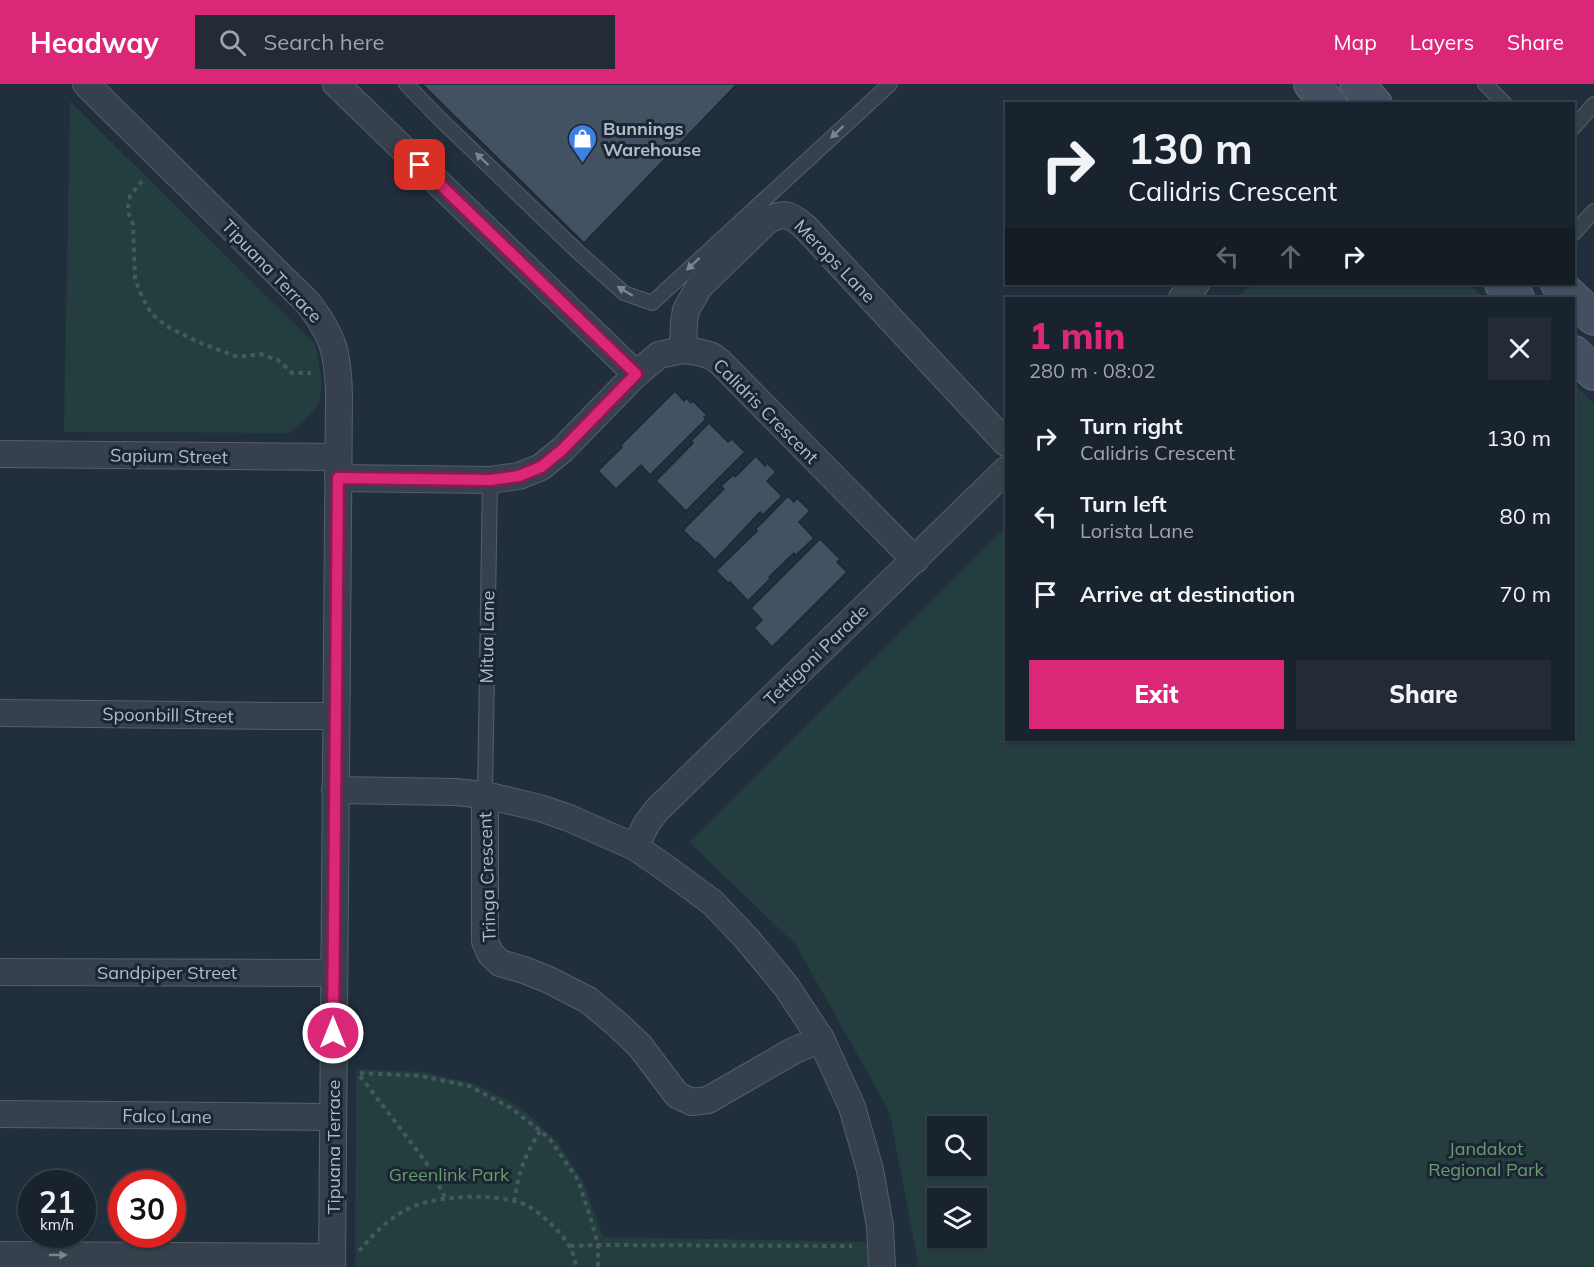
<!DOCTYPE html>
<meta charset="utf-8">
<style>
body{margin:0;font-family:Mulish,sans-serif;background:#222b36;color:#f1f3f6;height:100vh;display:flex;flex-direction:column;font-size:22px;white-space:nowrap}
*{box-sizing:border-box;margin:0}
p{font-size:20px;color:#9fa4aa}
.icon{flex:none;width:33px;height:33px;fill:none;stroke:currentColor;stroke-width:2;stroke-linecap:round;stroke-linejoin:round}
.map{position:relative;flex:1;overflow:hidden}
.details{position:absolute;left:1005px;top:213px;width:570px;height:444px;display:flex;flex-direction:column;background:#19232e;border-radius:0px;box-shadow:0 2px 4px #0004,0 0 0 2px #37404a}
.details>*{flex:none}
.top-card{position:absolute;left:1005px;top:18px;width:570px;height:183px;border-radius:0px;box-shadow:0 2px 4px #0004,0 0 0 2px #37404a;background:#19232e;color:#f1f3f6;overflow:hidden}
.tools{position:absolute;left:927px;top:1032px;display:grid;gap:12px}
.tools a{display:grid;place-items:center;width:60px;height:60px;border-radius:0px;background:#19232e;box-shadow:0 2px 4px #0004,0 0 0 2px #37404a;font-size:30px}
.speed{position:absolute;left:18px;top:1086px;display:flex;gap:12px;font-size:30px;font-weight:700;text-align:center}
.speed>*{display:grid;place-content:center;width:78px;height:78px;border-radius:50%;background:#19232e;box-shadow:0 2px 4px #0004,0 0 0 2px #37404a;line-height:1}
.speed small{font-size:15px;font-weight:400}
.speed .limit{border:9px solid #d22;background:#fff;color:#111}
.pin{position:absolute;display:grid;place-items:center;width:51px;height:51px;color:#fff;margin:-26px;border-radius:12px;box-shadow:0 3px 9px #0006}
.me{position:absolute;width:66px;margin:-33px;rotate:0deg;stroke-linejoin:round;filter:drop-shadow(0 0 4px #0008)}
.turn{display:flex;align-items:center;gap:21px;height:126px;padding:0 24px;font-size:27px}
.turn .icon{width:78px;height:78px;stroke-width:2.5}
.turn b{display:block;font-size:42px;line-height:51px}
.lanes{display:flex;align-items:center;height:57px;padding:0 24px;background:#0003;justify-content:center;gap:30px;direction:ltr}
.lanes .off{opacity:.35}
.round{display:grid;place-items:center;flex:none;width:63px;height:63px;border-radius:0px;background:#222b36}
.head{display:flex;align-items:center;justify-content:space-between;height:102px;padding:0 24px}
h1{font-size:36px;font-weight:800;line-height:45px;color:#db2777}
.action{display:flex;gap:12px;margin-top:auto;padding:12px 24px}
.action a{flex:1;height:69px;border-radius:0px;background:#db2777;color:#fff;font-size:24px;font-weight:800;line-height:69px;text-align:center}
.action a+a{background:#222b36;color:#f1f3f6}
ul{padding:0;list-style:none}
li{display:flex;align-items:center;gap:18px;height:78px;padding:0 24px}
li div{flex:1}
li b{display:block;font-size:22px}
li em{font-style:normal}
header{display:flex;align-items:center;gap:36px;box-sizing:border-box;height:84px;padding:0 30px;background:#db2777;color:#fff}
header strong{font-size:28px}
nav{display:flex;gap:33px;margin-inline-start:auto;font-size:21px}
.search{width:420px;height:54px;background:#222b36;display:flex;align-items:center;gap:15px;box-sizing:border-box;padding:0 21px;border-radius:0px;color:#9fa4aa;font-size:22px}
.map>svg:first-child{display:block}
.green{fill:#243d3e;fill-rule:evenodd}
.building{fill:#425262;stroke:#1d2834;stroke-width:1.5}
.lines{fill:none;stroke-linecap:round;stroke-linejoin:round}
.lane-casing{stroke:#545f6b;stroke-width:16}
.street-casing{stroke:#545f6b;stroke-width:28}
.secondary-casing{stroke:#545f6b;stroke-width:36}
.path{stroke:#415a5c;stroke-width:4;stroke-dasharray:4.5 4.5;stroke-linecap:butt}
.lane{stroke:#36414d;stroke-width:14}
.street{stroke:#36414d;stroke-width:26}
.secondary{stroke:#435061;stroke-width:33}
.oneway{fill:#7a8591}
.route-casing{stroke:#8e194d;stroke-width:15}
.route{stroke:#db2777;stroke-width:10}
.labels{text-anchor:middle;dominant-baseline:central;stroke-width:6;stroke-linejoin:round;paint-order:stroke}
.poi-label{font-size:18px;font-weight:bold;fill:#b1bcc9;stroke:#1b2632;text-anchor:start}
.street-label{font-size:18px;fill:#b1bcc9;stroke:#1b2632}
.park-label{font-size:18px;fill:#679b70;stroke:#1b2632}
</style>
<header>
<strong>Headway</strong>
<div class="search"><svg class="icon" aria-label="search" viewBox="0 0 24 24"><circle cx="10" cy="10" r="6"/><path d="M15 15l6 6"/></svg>Search here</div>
<nav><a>Map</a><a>Layers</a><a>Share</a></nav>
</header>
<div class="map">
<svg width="1594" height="1183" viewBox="0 0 1594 1183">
<rect width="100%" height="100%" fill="#212f3d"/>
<!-- green -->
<g class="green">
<path d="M70 17 315 260C318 278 325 299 319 317 315 328 299 341 290 349L64 348Z"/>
<path d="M1252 200H1469L1484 214H1236Z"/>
<path d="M1574 300 1594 320V1183H919L889 1027 796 861 689 758 1006 443V656H1574ZM976 1042V1082H938V1042ZM976 1114V1154H938V1114Z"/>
<path d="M356 985 425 988 475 1000 519 1022 557 1057 584 1099 603 1153 867 1158 869 1183H355Z"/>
</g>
<!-- building -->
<g class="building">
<path d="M422 0H737L584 159Z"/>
<path d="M675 307 684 317 686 314 691 319 693 317 707 331 704 333 706 335 650 391 641 381 616 405 598 387 622 363 621 361Z"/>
<path d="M709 339 728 358 732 355 745 368 686 427 656 397 693 359 691 357Z"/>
<path d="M756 372 765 382 767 379 776 388 767 397 782 412 763 431 760 428 715 476 697 458 696 459 683 446 724 405 721 402 733 391 735 393Z"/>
<path d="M788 412 794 418 797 414 810 427 799 438 814 454 796 471 794 469 769 493 771 494 748 517 730 498 728 499 716 487 757 447 756 445Z"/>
<path d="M820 455 840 475 837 478 847 488 772 563 754 544 762 536 751 524Z"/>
</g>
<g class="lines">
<defs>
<g id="lane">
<path d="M406 0 441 36 577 167 624 209 652 219 890 0"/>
<path d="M1485 0 1505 20"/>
<path d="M1574 43 1594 20"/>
<path d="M1574 149 1594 127"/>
<path d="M485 711 490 396"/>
</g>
<g id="street">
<path d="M86 0 308 219C334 253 338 269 339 312L332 1183"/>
<path d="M336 0 636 290"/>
<path d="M1182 214 1196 200"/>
<path d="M683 266 684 238 686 226 699 203 767 137C785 126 792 132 806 144L1006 359"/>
<path d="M0 370 338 373"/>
<path d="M338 394 490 396 519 392 541 383 562 366 636 290 659 271 683 266 698 268 712 272 720 278 915 476"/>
<path d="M0 629 278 632H336"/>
<path d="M335 706 455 708 485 711 540 724 569 734 635 763 667 785 713 819 747 855 786 902 821 955 852 1023 870 1086 880 1142 882 1183"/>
<path d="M485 711V857L490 869 500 879 524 886 549 896 588 916 618 941 640 962 677 1011 692 1018 708 1016 793 967 821 955"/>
<path d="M635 763 647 739 657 726 1006 386"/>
<path d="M0 888 334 889"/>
<path d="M0 1030 333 1033"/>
<path d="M0 1171 332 1173"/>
</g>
<g id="secondary">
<path d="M1311 0 1330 20"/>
<path d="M1357 0 1375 20"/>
<path d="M1502 200 1517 214"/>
<path d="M1558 200 1594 234"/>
<path d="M1574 269 1594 289"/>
</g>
</defs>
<!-- lane casing -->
<use href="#lane" class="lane-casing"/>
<!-- street casing -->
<use href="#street" class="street-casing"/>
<!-- secondary casing -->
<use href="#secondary" class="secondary-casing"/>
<!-- path -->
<g class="path">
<path d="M142 97 130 112 128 122 129 131 133 140 135 195 142 213 151 229 166 242 198 258 238 273 260 270 278 276 292 289H311"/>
<path d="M360 989 421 992 469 1002 511 1024 549 1054 578 1096 592 1139 598 1161V1183"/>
<path d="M360 992 426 1078 446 1115"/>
<path d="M514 1118C519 1087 524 1073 540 1047"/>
<path d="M570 1162 598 1161 852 1162"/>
<path d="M359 1167C376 1147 395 1128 420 1120 449 1111 493 1110 521 1119 533 1123 542 1132 551 1140 564 1152 574 1165 576 1183"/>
</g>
<!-- lane -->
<use href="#lane" class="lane"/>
<!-- street -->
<use href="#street" class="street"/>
<!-- secondary -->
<use href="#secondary" class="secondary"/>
</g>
<!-- one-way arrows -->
<defs><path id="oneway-solid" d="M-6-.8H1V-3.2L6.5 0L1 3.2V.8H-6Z" transform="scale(1.5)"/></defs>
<g class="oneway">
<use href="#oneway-solid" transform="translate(837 48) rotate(137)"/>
<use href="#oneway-solid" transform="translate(482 75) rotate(-136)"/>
<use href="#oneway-solid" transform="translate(693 180) rotate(137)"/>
<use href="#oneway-solid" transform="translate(625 207) rotate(-149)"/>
<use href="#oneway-solid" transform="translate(58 1171)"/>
</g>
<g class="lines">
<defs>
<path id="route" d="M333 949 338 394 490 396 519 392 541 383 562 366 636 290 420 81"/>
</defs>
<!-- route casing -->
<use href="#route" class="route-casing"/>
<!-- route -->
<use href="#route" class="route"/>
</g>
<!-- icons -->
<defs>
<symbol id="shop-pin" viewBox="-11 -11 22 30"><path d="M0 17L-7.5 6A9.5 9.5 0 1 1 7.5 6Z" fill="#3f7fe0" stroke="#1b2632"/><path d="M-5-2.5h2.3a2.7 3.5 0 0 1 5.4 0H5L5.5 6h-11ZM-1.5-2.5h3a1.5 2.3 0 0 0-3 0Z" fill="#fff"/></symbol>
</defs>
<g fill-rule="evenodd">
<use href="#shop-pin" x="566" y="38" width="33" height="45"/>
</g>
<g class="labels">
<!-- poi labels -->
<g class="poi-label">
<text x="603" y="44">Bunnings<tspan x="603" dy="21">Warehouse</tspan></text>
</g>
<!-- street labels -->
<g class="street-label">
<text transform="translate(835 177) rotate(46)">Merops Lane</text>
<text transform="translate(272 187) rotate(46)">Tipuana Terrace</text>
<text transform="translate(766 327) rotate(45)">Calidris Crescent</text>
<text transform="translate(169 372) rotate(1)">Sapium Street</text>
<text transform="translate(487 553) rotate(-89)">Mitua Lane</text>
<text transform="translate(816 571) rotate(-44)">Tettigoni Parade</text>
<text transform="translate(168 631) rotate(1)">Spoonbill Street</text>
<text transform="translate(487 793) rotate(-92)">Tringa Crescent</text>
<text x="167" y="888">Sandpiper Street</text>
<text transform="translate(167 1032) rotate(1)">Falco Lane</text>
<text transform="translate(333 1063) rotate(-90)">Tipuana Terrace</text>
</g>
<!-- park labels -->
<g class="park-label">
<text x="1486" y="1064">Jandakot<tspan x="1486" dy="21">Regional Park</tspan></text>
<text x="449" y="1090">Greenlink Park</text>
</g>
</g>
</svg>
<div class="tools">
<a><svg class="icon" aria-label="search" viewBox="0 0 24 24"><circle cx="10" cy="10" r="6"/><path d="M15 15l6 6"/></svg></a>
<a><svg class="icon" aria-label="layers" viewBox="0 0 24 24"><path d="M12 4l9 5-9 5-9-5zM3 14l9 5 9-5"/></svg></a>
</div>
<div class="speed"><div>21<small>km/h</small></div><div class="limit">30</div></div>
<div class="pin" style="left:420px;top:81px;background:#d93025"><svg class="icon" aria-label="arrive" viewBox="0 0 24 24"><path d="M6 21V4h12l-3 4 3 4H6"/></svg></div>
<svg class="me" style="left:333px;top:949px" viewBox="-20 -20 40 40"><circle r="17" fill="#db2777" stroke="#fff" stroke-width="3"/><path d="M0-11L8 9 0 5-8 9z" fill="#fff"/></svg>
<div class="top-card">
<div class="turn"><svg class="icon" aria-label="right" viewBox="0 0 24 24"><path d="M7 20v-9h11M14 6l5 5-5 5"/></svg><div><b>130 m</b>Calidris Crescent</div></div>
<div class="lanes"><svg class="icon off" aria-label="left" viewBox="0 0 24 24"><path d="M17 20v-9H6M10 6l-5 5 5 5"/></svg><svg class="icon off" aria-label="ahead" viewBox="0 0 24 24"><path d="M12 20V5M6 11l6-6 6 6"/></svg><svg class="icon" aria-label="right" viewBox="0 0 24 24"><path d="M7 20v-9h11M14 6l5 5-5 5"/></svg></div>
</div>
<section class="details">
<div class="head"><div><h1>1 min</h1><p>280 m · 08:02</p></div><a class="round"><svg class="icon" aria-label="close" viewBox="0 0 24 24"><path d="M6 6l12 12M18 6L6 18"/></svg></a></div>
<ul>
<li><svg class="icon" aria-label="right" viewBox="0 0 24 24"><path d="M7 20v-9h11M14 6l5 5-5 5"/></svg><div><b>Turn right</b><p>Calidris Crescent</p></div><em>130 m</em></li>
<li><svg class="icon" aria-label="left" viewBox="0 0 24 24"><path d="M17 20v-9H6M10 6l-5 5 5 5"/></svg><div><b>Turn left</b><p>Lorista Lane</p></div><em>80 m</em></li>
<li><svg class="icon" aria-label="arrive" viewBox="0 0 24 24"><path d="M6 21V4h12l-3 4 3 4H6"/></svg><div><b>Arrive at destination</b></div><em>70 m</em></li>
</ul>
<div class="action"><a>Exit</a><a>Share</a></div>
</section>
</div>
